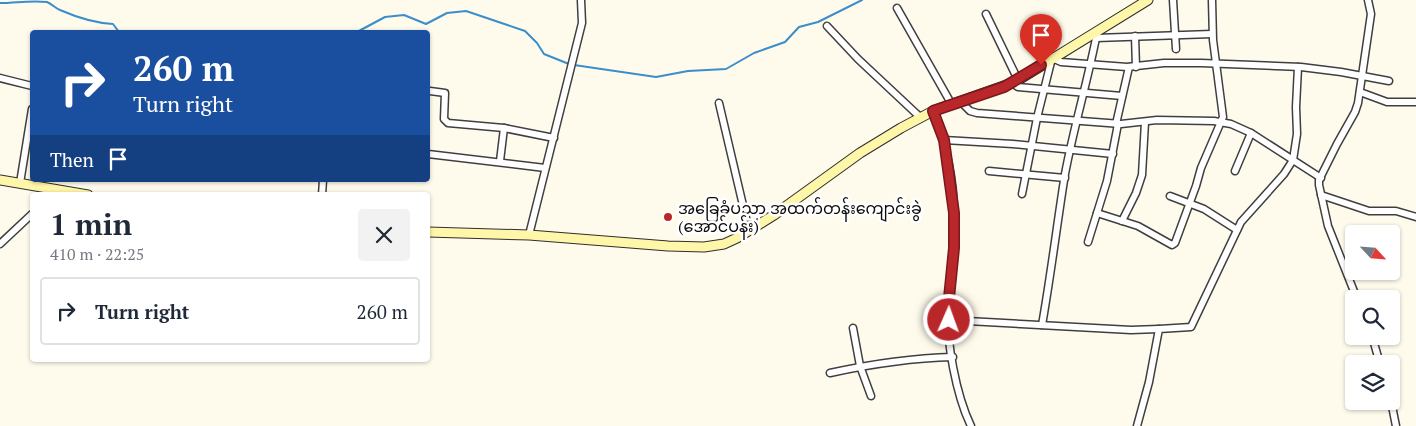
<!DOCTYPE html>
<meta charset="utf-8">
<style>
body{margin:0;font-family:"PT Serif","Noto Sans Myanmar",serif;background:#f2f2f3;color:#1f2937;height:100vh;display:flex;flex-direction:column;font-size:19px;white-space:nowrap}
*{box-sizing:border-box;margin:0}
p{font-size:16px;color:#747a83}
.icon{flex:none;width:28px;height:28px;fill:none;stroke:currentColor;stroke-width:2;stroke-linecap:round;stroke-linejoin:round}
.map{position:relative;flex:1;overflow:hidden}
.sheet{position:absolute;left:30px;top:192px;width:400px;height:170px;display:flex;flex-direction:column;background:#fff;border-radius:5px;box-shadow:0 1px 4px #0004}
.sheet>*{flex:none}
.top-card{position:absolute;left:30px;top:30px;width:400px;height:152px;border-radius:5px;box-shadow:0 1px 4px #0004;background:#1a4fa0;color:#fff;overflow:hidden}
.needle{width:32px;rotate:116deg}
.controls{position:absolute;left:1345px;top:225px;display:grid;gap:10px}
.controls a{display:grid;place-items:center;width:55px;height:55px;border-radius:5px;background:#fff;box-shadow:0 1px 4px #0004;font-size:25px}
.pin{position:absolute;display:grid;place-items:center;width:42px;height:42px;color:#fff;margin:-51px -21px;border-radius:50% 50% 50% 0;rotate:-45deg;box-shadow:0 0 5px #0007}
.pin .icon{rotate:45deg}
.me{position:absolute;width:55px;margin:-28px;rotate:2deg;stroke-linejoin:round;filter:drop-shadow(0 0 4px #0008)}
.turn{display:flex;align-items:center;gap:18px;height:105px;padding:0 20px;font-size:22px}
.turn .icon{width:65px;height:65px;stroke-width:2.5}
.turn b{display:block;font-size:35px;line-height:42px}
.then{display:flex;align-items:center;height:48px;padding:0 20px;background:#0003;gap:10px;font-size:19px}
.round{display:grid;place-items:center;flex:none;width:52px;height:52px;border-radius:5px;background:#f2f2f3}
.head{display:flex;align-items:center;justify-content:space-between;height:85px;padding:0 20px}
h1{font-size:30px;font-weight:600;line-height:38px}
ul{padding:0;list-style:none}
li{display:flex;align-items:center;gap:15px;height:68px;margin:0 10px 8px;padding:0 10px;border:2px solid #e0e1e3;border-radius:5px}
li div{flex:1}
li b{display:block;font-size:19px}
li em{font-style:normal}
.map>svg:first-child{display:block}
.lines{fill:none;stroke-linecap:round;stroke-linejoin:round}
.stream{stroke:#3a8ecb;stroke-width:2}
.street-casing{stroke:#3f3f3f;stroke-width:9}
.secondary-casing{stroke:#2e2e2e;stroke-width:11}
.street{stroke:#fff;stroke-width:6}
.secondary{stroke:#fef6a8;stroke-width:9}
.route-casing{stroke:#79191c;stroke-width:12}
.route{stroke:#ba272b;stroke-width:9}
.poi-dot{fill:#ba272b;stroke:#fff;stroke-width:2}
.labels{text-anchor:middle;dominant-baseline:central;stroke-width:5;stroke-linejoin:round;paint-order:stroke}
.poi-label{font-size:16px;fill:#0c0c0c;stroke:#fff;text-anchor:start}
</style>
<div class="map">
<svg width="1416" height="426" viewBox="0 0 1416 426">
<rect width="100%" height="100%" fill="#fffbec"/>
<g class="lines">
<!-- stream -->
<g class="stream">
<path d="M0 3C16 3 30 0 47 2 52 4 55 8 60 10 76 17 96 23 113 24L119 32"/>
<path d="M357 32 385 17 404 15 426 24 447 13 466 11 525 31 537 43 544 54 569 64"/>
<path d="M574 65 656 77 688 71 726 69 754 53 785 42 799 27 818 22 862 0"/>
</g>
<defs>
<g id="street">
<path d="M1173 0 1176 49"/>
<path d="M897 8 952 105"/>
<path d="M986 14 1018 80"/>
<path d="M827 26 858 59 921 118"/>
<path d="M1135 36 1136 67"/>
<path d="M1096 38 1212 34"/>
<path d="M0 78 32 86"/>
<path d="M1012 83 1018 87 1122 96"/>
<path d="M430 91 445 93 444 119 448 123 504 128 554 138"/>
<path d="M1360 92 1387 102H1416"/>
<path d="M961 102 970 111 977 113 1121 124 1157 120 1214 121 1231 124 1251 133 1321 178"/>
<path d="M719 103 749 231"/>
<path d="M933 111C946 144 954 180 954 215 955 246 950 276 948 307 946 341 956 395 971 426"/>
<path d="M1116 124 1129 67"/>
<path d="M944 140 1013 144 1113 154"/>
<path d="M428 154 545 168"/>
<path d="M500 161 504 128"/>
<path d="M989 171 1065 178"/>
<path d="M1235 171 1251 133"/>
<path d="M20 183 32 109"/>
<path d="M1022 194 1037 118 1052 58 1061 62 1127 67 1164 63H1201L1301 67 1341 72 1389 81"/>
<path d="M322 195 323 180"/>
<path d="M1321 195 1369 211H1396L1416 217"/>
<path d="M1170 196 1204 209 1237 230"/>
<path d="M1097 213 1138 226 1172 245 1175 243 1196 186 1201 168 1223 117 1213 40 1212 0"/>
<path d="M1122 221 1136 193 1142 175 1145 122"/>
<path d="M529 235 582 23 581 0"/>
<path d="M1088 242 1107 181 1118 124"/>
<path d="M0 244 32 214"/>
<path d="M1357 299 1328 226 1319 185V180L1337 144 1355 112 1358 103 1371 14 1368 0"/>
<path d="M949 320 1131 330 1159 329"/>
<path d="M1042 325C1051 274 1057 224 1065 174 1074 126 1088 80 1097 33"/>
<path d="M853 328 860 366 871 396"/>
<path d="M1372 336 1380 364"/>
<path d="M830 373C871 364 911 358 953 357"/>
<path d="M1391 401 1396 426"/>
<path d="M1137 426 1149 382 1159 329 1191 327 1241 222 1284 174 1293 160 1297 134 1296 107 1298 67"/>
</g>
<g id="secondary">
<path d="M0 180 88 195"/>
<path d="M428 232 529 235 668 246 704 247 724 244 737 238 774 215 860 153 901 128 933 111 1015 82 1148 0"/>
</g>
</defs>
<!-- street casing -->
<use href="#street" class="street-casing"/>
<!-- secondary casing -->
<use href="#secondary" class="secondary-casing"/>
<!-- street -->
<use href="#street" class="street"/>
<!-- secondary -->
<use href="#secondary" class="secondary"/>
</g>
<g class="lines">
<defs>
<path id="route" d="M949 320 948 308 954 248V213L944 140 933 111 1004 87 1041 65"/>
</defs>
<!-- route casing -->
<use href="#route" class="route-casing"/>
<!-- route -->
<use href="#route" class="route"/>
</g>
<!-- markers -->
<circle class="poi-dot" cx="668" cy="217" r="5"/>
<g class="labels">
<!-- poi labels -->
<g class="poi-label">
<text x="678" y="208">အခြေခံပညာ အထက်တန်းကျောင်းခွဲ<tspan x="678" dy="18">(အောင်ပန်း)</tspan></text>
</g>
</g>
</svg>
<div class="controls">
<a><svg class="needle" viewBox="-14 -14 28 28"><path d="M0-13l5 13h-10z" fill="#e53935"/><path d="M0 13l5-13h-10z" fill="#747a83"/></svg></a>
<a><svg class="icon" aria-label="search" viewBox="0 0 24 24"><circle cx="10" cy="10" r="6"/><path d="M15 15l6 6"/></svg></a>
<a><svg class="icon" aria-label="layers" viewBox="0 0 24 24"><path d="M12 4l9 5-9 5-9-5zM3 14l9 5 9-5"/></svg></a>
</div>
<div class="pin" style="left:1041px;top:65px;background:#d93025"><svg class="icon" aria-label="arrive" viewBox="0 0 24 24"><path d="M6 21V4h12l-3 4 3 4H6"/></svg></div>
<svg class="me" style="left:949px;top:320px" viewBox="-20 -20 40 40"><circle r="17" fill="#ba272b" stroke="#fff" stroke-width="3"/><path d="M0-11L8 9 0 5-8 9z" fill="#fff"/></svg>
<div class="top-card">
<div class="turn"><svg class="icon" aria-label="right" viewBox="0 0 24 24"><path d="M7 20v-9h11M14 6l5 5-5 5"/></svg><div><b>260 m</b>Turn right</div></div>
<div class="then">Then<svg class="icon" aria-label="arrive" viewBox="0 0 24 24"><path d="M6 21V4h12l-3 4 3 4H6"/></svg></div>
</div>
<section class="sheet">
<div class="head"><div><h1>1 min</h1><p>410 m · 22:25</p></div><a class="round"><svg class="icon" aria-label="close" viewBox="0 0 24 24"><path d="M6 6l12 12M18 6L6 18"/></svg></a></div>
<ul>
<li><svg class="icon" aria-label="right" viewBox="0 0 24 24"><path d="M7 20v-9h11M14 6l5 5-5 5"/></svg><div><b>Turn right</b></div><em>260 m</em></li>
</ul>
</section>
</div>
